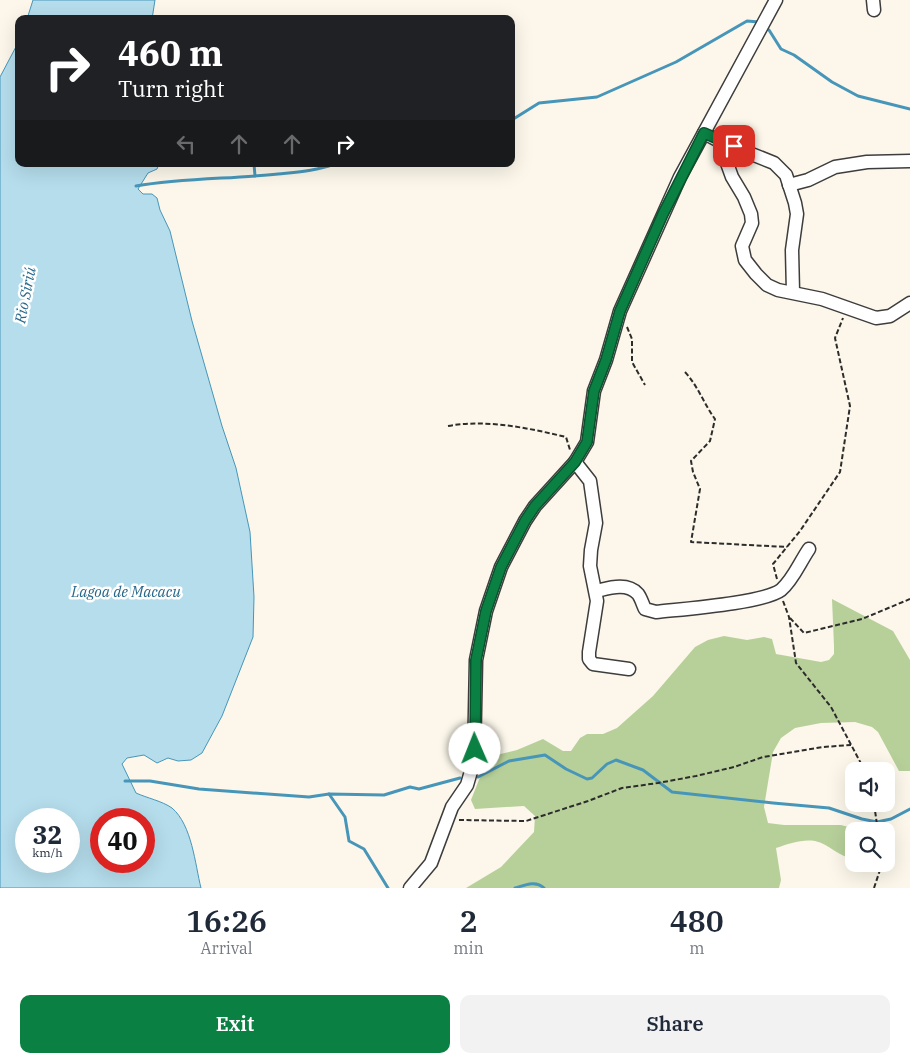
<!DOCTYPE html>
<meta charset="utf-8">
<style>
body{margin:0;font-family:"IBM Plex Serif",serif;background:#f2f2f3;color:#1f2937;height:100vh;display:flex;flex-direction:column;font-size:19px;white-space:nowrap}
*{box-sizing:border-box;margin:0}
p{font-size:16px;color:#747a83}
.icon{flex:none;width:28px;height:28px;fill:none;stroke:currentColor;stroke-width:2;stroke-linecap:round;stroke-linejoin:round}
.map{position:relative;height:888px;overflow:hidden}
.side{display:flex;flex-direction:column;background:#fff;flex:1}
.side>*{flex:none}
.guide{position:absolute;left:15px;top:15px;width:500px;height:152px;border-radius:10px;box-shadow:0 5px 20px #0002;background:#202124;color:#fff;overflow:hidden}
.controls{position:absolute;left:845px;top:762px;display:grid;gap:10px}
.controls a{display:grid;place-items:center;width:50px;height:50px;border-radius:10px;background:#fff;box-shadow:0 5px 20px #0002;font-size:25px}
.speed{position:absolute;left:15px;top:808px;display:flex;gap:10px;font-size:25px;font-weight:700;text-align:center}
.speed>*{display:grid;place-content:center;width:65px;height:65px;border-radius:50%;background:#fff;box-shadow:0 5px 20px #0002;line-height:1}
.speed small{font-size:12px;font-weight:400}
.speed .limit{border:8px solid #d22;background:#fff;color:#111}
.pin{position:absolute;display:grid;place-items:center;width:42px;height:42px;color:#fff;margin:-21px;border-radius:10px;box-shadow:0 2px 8px #0006}
.me{position:absolute;width:55px;margin:-28px;rotate:359deg;stroke-linejoin:round;filter:drop-shadow(0 0 4px #0008)}
.turn{display:flex;align-items:center;gap:18px;height:105px;padding:0 20px;font-size:22px}
.turn .icon{width:65px;height:65px;stroke-width:2.5}
.turn b{display:block;font-size:35px;line-height:42px}
.lanes{display:flex;align-items:center;height:48px;padding:0 20px;background:#0003;justify-content:center;gap:25px;direction:ltr}
.lanes .off{opacity:.35}
.eta{display:flex;justify-content:space-evenly;align-items:center;height:85px;text-align:center}
.eta b{font-size:30px;font-weight:600;line-height:35px}
.cta{display:flex;gap:10px;margin-top:auto;padding:10px 20px}
.cta a{flex:1;height:58px;border-radius:10px;background:#0b8043;color:#fff;font-size:20px;font-weight:600;line-height:58px;text-align:center}
.cta a+a{background:#f2f2f3;color:#1f2937}
.map>svg:first-child{display:block}
.forest{fill:#b7d09a}
.water{fill:#b5ddec;stroke:#4796b9;fill-rule:evenodd}
.lines{fill:none;stroke-linecap:round;stroke-linejoin:round}
.stream{stroke:#4796b9;stroke-width:3}
.minor-casing{stroke:#3d3d3d;stroke-width:15}
.path{stroke:#2c2c2c;stroke-width:2;stroke-dasharray:5 2.5;stroke-linecap:butt}
.minor{stroke:#fff;stroke-width:12}
.route-casing{stroke:#07532c;stroke-width:12}
.route{stroke:#0b8043;stroke-width:9}
.labels{text-anchor:middle;dominant-baseline:central;stroke-width:5;stroke-linejoin:round;paint-order:stroke}
.water-label{font-size:15px;font-style:italic;fill:#266789;stroke:#fff}
</style>
<div class="map">
<svg width="910" height="888" viewBox="0 0 910 888">
<rect width="100%" height="100%" fill="#fcf7ea"/>
<!-- forest -->
<path class="forest" d="M832 599 893 631 910 660V771H899L878 732 872 727 855 722 821 723 795 728 781 738 773 752 764 807 768 823 784 825H841L863 831H854V859C839 857 829 844 815 841 801 839 789 844 776 848L781 880 779 888H466L501 867 534 832 535 816 524 806 475 809 471 800 488 757 517 750 543 739 563 751H571L580 738 587 734H603L617 728 653 696 695 647 708 640 724 636 747 640 764 637 772 639 776 654 821 662 829 660 834 654V646Z"/>
<!-- water -->
<g class="water">
<path d="M33 0H155L152 19H27Z"/>
<path d="M19 41V164H159L157 169 148 173 138 189 143 194H152L157 198 160 210 170 231 192 321 222 426 236 468 250 532 254 597 253 637 222 716 202 753 191 760 178 761 168 758 157 763 144 755 127 758 122 764 136 793C147 798 162 801 172 808 192 825 195 864 201 888H0V77ZM26 819H69V861H26ZM101 819H144V861H101Z"/>
</g>
<g class="lines">
<!-- stream -->
<g class="stream">
<path d="M769 30 781 49 794 55 832 82 858 96 910 109"/>
<path d="M511 119 515 118 539 103 597 97 676 62 747 21 759 22"/>
<path d="M254 164 255 176"/>
<path d="M136 186C183 178 231 179 278 174 297 172 316 171 334 164"/>
<path d="M478 777 509 761 545 755 566 769 587 779 592 778 607 764 616 760 643 770 672 792 773 803 829 808 862 819 877 822 891 819 910 809"/>
<path d="M125 781H150L199 789 309 797 329 794 384 795 410 787 419 789 460 778"/>
<path d="M329 794 345 817 349 841 364 849 388 888"/>
<path d="M515 888C525 885 536 880 544 888"/>
</g>
<defs>
<g id="minor">
<path d="M873 0 874 10"/>
<path d="M704 133 719 141 732 177 744 197 751 214 752 223 742 246 745 260 756 274 767 285 778 290 822 299 876 318 890 316 910 303"/>
<path d="M719 141 774 163 786 175 795 203 797 214 792 250 793 292"/>
<path d="M789 185 808 180 835 167 867 162 910 161"/>
<path d="M575 462 590 481 596 523 591 550 590 566 597 601 589 652V659L593 664 629 669"/>
<path d="M596 591C609 588 627 582 638 594 641 598 643 605 645 609L656 612C682 609 764 603 781 590 793 580 800 562 809 549"/>
<path d="M410 888 431 863 452 807 467 785 474 761 476 660 486 611 501 567 525 521 535 506 575 462 587 442 594 391 606 360 620 311 680 177 776 0"/>
</g>
</defs>
<!-- minor casing -->
<use href="#minor" class="minor-casing"/>
<!-- path -->
<g class="path">
<path d="M627 327 632 339V362L645 385"/>
<path d="M685 372C698 386 704 404 715 419L710 441 691 461 693 472 700 489 691 542 787 547"/>
<path d="M448 426C487 419 528 428 566 437L570 450"/>
<path d="M777 579 773 564 800 531 840 472 850 406 835 338 843 318"/>
<path d="M783 601 789 617 796 663 831 707 865 771"/>
<path d="M790 618 804 633 862 619 910 599"/>
<path d="M874 804 878 831"/>
<path d="M459 820 526 821 588 801 622 788 658 783 696 776 734 767 763 757 823 747 851 745"/>
<path d="M874 888 882 864"/>
</g>
<!-- minor -->
<use href="#minor" class="minor"/>
</g>
<g class="lines">
<defs>
<path id="route" d="M475 749 476 660 486 611 501 567 525 521 535 506 575 462 587 442 594 391 606 360 620 311 663 214 704 133 734 146"/>
</defs>
<!-- route casing -->
<use href="#route" class="route-casing"/>
<!-- route -->
<use href="#route" class="route"/>
</g>
<g class="labels">
<!-- water labels -->
<g class="water-label">
<text transform="translate(25 295) rotate(-79)">Rio Siriú</text>
<text x="126" y="591">Lagoa de Macacu</text>
</g>
</g>
</svg>
<div class="controls">
<a><svg class="icon" aria-label="sound" viewBox="0 0 24 24"><path d="M4 9h4l5-4v14l-5-4H4zM17 9q2 3 0 6"/></svg></a>
<a><svg class="icon" aria-label="search" viewBox="0 0 24 24"><circle cx="10" cy="10" r="6"/><path d="M15 15l6 6"/></svg></a>
</div>
<div class="speed"><div>32<small>km/h</small></div><div class="limit">40</div></div>
<div class="pin" style="left:734px;top:146px;background:#d93025"><svg class="icon" aria-label="arrive" viewBox="0 0 24 24"><path d="M6 21V4h12l-3 4 3 4H6"/></svg></div>
<svg class="me" style="left:475px;top:749px" viewBox="-20 -20 40 40"><circle r="19" fill="#fff"/><path d="M0-13L10 11 0 6-10 11z" fill="#0b8043"/></svg>
<div class="guide">
<div class="turn"><svg class="icon" aria-label="right" viewBox="0 0 24 24"><path d="M7 20v-9h11M14 6l5 5-5 5"/></svg><div><b>460 m</b>Turn right</div></div>
<div class="lanes"><svg class="icon off" aria-label="left" viewBox="0 0 24 24"><path d="M17 20v-9H6M10 6l-5 5 5 5"/></svg><svg class="icon off" aria-label="ahead" viewBox="0 0 24 24"><path d="M12 20V5M6 11l6-6 6 6"/></svg><svg class="icon off" aria-label="ahead" viewBox="0 0 24 24"><path d="M12 20V5M6 11l6-6 6 6"/></svg><svg class="icon" aria-label="right" viewBox="0 0 24 24"><path d="M7 20v-9h11M14 6l5 5-5 5"/></svg></div>
</div>
</div>
<section class="side">
<div class="eta">
<div><b>16:26</b><p>Arrival</p></div>
<div><b>2</b><p>min</p></div>
<div><b>480</b><p>m</p></div>
</div>
<div class="cta"><a>Exit</a><a>Share</a></div>
</section>
